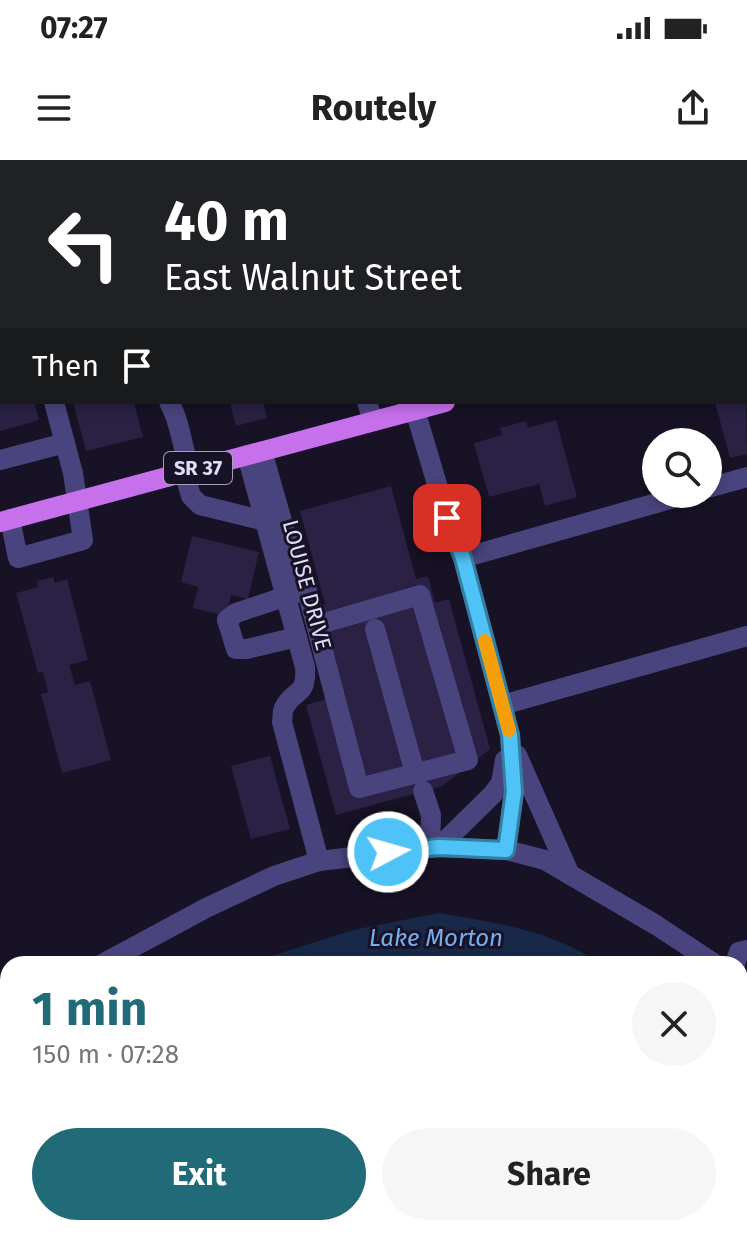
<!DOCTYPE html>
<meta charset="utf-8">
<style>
body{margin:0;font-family:"Fira Sans",sans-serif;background:#f6f6f6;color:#222;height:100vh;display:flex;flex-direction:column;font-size:30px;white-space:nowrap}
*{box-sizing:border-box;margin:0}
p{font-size:26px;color:#767676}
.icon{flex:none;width:44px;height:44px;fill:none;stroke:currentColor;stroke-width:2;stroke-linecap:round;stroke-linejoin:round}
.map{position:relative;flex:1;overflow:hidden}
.side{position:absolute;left:0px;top:796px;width:748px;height:280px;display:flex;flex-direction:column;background:#fff;border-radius:24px 24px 0 0;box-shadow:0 4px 12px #0003}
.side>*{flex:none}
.banner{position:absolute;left:0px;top:0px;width:748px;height:244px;box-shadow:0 4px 12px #0003;background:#202124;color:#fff;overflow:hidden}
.buttons{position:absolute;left:642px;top:268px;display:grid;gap:16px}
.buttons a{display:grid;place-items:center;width:80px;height:80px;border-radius:50%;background:#fff;box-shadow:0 4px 12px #0003;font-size:40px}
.pin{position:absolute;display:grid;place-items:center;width:68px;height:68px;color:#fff;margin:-34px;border-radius:16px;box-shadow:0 4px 12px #0006}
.me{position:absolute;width:88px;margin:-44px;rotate:84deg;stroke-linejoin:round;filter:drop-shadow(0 0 6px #0008)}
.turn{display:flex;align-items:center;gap:28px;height:168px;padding:0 32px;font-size:36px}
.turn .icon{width:104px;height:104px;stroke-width:2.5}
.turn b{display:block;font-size:56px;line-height:68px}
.then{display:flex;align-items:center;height:76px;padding:0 32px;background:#0003;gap:16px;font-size:30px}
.round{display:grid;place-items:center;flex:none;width:84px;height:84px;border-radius:42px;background:#f6f6f6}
.overview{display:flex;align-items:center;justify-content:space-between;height:136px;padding:0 32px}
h1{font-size:48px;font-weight:700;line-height:60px;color:#216a78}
.button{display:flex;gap:16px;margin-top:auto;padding:16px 32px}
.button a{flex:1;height:92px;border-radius:48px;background:#216a78;color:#fff;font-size:32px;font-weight:700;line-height:92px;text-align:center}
.button a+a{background:#f6f6f6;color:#222}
.status{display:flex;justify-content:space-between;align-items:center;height:56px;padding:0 40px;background:#fff;direction:ltr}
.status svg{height:22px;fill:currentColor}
header{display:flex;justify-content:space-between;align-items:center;height:104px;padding:0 32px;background:#fff;font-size:36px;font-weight:700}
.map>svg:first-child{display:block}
.water{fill:#172849}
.building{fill:#2a2144}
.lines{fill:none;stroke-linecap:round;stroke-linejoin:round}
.minor{stroke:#4a447e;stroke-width:20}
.major{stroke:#c670ec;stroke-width:20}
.route-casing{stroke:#337fa1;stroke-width:20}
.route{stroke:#4fc3f7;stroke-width:14}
.slow{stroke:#f59e0b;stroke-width:14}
.labels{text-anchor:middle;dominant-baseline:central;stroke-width:6;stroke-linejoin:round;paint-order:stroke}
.shield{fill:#171225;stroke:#a49fba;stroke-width:2}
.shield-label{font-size:20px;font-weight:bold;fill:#e1dbfa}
.street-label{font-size:22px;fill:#e1dbfa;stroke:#171225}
.water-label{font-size:24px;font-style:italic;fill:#76aeed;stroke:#171225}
</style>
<div class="status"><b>07:27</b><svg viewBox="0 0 49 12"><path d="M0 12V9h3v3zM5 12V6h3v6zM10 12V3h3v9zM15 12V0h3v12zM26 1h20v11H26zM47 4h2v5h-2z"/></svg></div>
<header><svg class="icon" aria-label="menu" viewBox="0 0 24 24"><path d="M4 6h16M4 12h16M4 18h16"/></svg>Routely<svg class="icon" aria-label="share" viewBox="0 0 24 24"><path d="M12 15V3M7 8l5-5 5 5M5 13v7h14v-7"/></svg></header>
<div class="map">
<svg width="747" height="1076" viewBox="0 0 747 1076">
<rect width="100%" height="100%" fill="#171225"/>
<!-- water -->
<g class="water">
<path d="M439 753C493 762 554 771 600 804H246L353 770Z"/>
<path d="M740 899 747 903V1076H0V931L8 926V1068H740Z"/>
</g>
<!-- building -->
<g class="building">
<path d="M0 242H34L39 260 0 271Z"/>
<path d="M73 242H134L143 277 86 291Z"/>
<path d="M230 242H263L267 258 236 266Z"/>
<path d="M715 242H746L747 294 730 298Z"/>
<path d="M556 260 577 337 545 346 539 324 489 337 474 283 502 275 500 268 526 261 528 268Z"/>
<path d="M391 326 416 419 428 416 435 443 449 439 490 589 442 626 336 655 306 545 327 539 303 450 325 444 300 351Z"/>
<path d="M192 376 259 392 248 439 231 435 226 456 193 448 198 427 181 422Z"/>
<path d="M53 417 55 423 67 419 88 500 69 505 75 525 90 521 111 600 62 613 41 534 48 532 43 512 38 513 16 433 38 427 37 421Z"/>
<path d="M270 596 290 669 251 679 231 606Z"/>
</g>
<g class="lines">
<!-- minor -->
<g class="minor">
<path d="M198 0V2"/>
<path d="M301 0 302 2"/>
<path d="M719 0 721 2"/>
<path d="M171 2 179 0"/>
<path d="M398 2 405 0"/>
<path d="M626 2 633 0"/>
<path d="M739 2 747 0"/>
<path d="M0 48 2 47"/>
<path d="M746 128 747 131"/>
<path d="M0 206 2 205"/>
<path d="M169 242C181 263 182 288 190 310"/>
<path d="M367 242 373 261"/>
<path d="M415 250 447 358 463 398 510 575 514 632 506 690"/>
<path d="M262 291 300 424 306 427 359 628 468 600 420 435 317 465"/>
<path d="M247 295 305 507C307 538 294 528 284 548 282 552 283 557 282 562L319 701"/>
<path d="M0 300 65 283"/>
<path d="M184 312 191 336 200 345 265 361"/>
<path d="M708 328 747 317"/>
<path d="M10 359 18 398 83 380 73 313 54 242"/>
<path d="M463 398 688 334"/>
<path d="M296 433 236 453 227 460 236 489H247L297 477"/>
<path d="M375 469 415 613"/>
<path d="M502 545 747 476"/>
<path d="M517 595 570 715"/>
<path d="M423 631 431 655 430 688"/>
<path d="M439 687 493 634 501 623 505 600"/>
<path d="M102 804 206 748 274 716 319 701 439 687 506 690 545 700 656 765 715 804"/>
<path d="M735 804 739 792 747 790"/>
<path d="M740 821 747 826"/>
<path d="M0 863 8 858"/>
</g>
<!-- major -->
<g class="major">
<path d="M746 159H747"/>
<path d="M0 362 445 242"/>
</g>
</g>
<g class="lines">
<defs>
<path id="route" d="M388 692 439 687 506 690 514 632 510 575 463 398 447 358"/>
</defs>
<!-- route casing -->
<use href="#route" class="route-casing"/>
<!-- route -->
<use href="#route" class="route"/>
<!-- slow -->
<path class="slow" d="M485 481 509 570"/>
</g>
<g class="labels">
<!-- shield labels -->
<rect class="shield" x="164" y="292" width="68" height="32" rx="6"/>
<g class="shield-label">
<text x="198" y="308">SR 37</text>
</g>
<!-- street labels -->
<g class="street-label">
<text transform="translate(307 425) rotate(75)">LOUISE DRIVE</text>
</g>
<!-- water labels -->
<g class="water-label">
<text x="436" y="778">Lake Morton</text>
</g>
</g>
</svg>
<div class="buttons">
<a><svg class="icon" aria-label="search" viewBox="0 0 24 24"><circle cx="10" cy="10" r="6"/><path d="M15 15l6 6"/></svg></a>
</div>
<div class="pin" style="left:447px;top:358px;background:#d93025"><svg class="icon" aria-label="arrive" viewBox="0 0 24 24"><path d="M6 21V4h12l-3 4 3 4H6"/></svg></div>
<svg class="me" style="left:388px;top:692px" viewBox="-20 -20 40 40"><circle r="17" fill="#4fc3f7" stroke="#fff" stroke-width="3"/><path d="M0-11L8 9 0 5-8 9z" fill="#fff"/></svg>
<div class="banner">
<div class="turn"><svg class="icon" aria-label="left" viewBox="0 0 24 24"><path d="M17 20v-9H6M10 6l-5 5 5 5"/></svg><div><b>40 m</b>East Walnut Street</div></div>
<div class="then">Then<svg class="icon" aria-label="arrive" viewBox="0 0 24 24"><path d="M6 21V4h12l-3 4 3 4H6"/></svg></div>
</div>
<section class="side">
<div class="overview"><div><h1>1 min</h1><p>150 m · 07:28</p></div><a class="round"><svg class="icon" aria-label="close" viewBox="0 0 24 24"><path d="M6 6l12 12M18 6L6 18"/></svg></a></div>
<div class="button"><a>Exit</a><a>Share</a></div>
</section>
</div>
